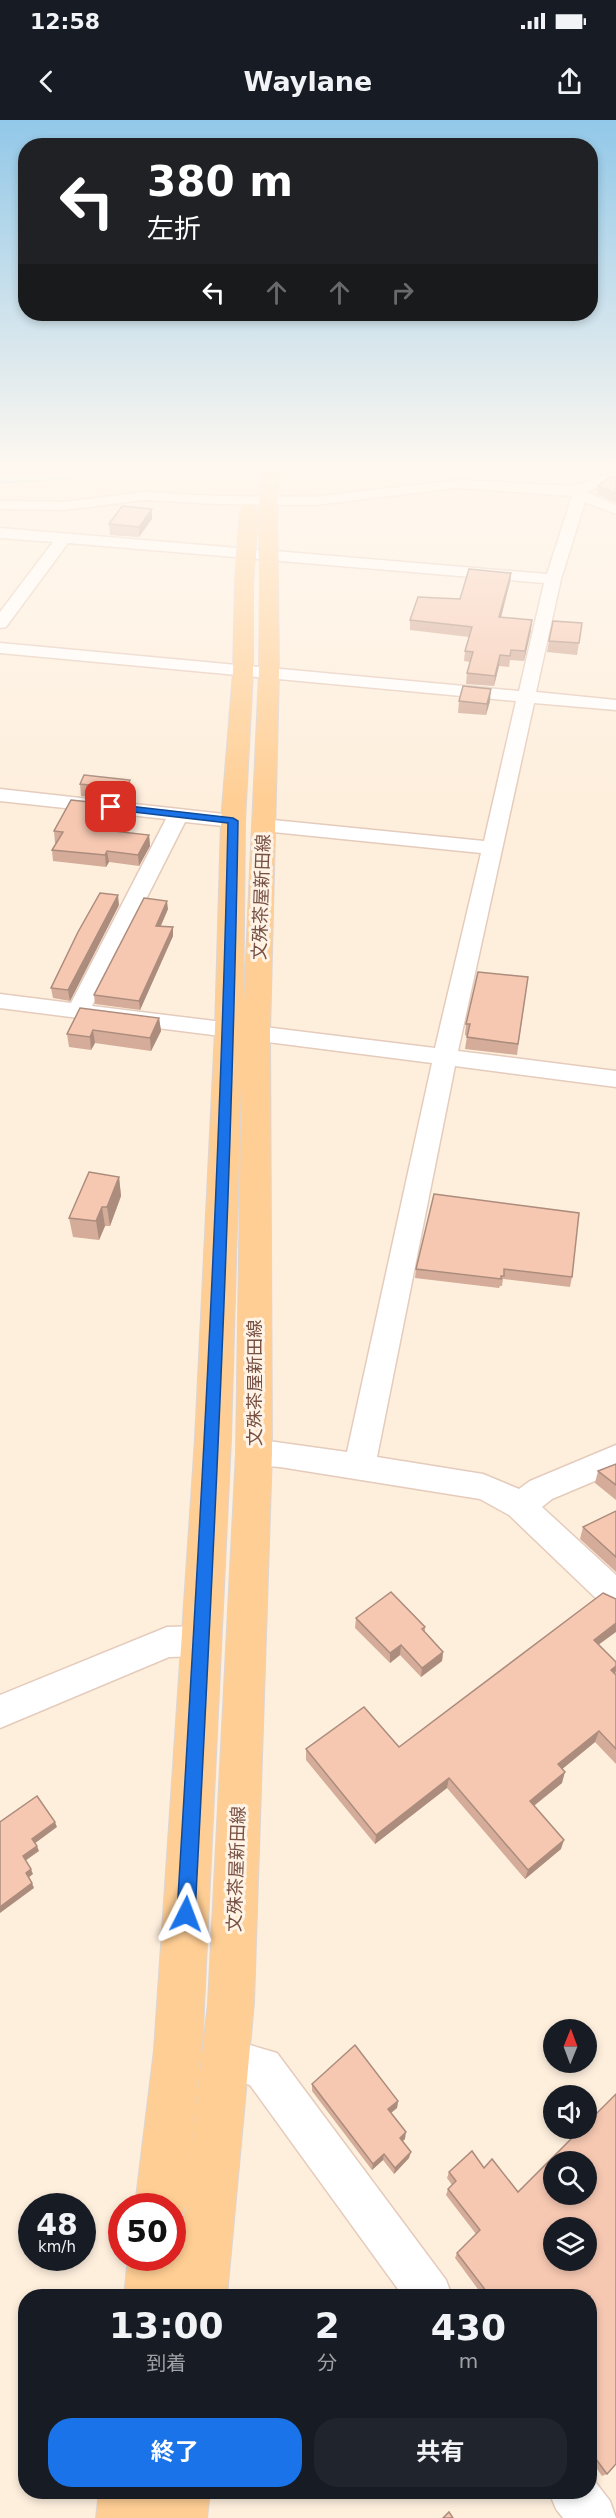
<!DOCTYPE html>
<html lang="ja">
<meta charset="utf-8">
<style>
body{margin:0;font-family:"DejaVu Sans","Noto Sans JP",sans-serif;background:#20242c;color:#f1f3f6;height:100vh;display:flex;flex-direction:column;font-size:22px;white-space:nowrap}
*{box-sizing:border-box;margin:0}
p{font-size:20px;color:#9ea1a6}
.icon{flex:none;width:33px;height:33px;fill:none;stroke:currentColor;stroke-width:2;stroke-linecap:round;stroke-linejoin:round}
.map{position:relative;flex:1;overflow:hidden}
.drawer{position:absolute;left:18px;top:2169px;width:579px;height:210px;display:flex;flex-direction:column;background:#171b24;border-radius:24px;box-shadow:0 3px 9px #0003}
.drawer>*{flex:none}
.guide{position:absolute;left:18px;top:18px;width:580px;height:183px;border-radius:24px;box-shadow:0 3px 9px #0003;background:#202124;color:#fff;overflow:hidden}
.needle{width:39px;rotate:1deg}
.controls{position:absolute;left:543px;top:1899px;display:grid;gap:12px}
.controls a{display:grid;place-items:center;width:54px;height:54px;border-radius:50%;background:#171b24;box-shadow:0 3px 9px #0003;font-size:30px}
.speed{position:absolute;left:18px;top:2073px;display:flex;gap:12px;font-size:30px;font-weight:700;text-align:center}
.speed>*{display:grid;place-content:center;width:78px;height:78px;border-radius:50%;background:#171b24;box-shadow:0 3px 9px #0003;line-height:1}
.speed small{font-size:15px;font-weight:400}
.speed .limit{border:9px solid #d22;background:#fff;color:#111}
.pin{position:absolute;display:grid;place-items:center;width:51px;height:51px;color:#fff;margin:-26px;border-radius:12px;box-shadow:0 3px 9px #0006}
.me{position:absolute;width:66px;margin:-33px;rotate:3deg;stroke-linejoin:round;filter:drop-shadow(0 0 4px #0008)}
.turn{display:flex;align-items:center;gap:21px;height:126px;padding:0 30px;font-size:27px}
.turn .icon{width:78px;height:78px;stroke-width:2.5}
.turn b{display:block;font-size:42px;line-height:51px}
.lanes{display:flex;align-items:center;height:57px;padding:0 30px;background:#0003;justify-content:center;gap:30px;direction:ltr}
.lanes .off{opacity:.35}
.eta{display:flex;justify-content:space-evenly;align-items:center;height:102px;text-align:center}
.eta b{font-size:36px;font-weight:700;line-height:42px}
.cta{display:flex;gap:12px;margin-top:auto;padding:12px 30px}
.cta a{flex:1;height:69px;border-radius:24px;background:#1a73e8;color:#fff;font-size:24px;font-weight:700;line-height:69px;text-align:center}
.cta a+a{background:#20242c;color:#f1f3f6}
.status{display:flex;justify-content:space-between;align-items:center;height:42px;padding:0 30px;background:#171b24;direction:ltr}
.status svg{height:16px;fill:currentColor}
header{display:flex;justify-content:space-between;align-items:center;height:78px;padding:0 30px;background:#171b24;font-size:27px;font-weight:700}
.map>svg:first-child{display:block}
.water{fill:#b1e5e9;stroke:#96d7dc;stroke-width:1.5}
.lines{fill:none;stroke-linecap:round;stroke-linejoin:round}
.minor-casing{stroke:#e5cbbc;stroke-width:3}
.major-casing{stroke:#ded5d2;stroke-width:2}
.minor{fill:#fff;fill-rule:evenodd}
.major{fill:#ffce94;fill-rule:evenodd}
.major-bridge-casing{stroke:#ded5d2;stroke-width:20;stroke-linecap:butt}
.major-bridge{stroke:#ffce94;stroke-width:19}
.wall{fill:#d4ac99;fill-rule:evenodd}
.shaded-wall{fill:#ac8c7d}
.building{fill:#f6c8b2;stroke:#ac8c7d;stroke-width:1.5;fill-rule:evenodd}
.route{fill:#1a73e8;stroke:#114b97;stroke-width:1.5}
.labels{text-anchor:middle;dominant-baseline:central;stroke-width:6;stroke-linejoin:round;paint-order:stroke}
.street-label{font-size:18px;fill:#765144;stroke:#fff3e6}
</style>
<div class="status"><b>12:58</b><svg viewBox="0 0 49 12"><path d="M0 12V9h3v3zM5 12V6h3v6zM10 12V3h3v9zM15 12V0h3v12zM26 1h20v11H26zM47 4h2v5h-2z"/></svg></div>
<header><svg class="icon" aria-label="back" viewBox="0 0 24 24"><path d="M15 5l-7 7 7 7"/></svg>Waylane<svg class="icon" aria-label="share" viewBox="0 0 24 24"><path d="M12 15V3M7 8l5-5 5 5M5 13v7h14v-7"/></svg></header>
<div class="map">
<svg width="616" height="2398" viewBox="0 0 616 2398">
<rect width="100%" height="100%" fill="#feefdd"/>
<!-- water -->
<path class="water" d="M0 348H241L0 363Z"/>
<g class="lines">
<defs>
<g id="minor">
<path d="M616 351V360L586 372 616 385V394L585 382 561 459 536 572 616 580V590L534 583 458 931 616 951V967L455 946 377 1337 483 1354 519 1369 530 1361 616 1325V1352L552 1379 542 1387 616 1455V1491L604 1486 509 1395 480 1379 280 1347 254 1345 243 1341 239 1332 243 1323 254 1319 347 1332 432 943 0 888V874L71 883 166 699 0 681V669L233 695 240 697 243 701 240 705 233 707 185 702 92 886 435 928 481 733 263 711 256 709 253 705 256 701 263 699 484 721 516 581 0 533V523L519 571 544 463 68 423 6 507 0 508V492L53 422 0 418V408L547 454 572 376 457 368 315 385 217 384 144 380 64 390 0 389V381L64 382 144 372 217 376 315 377 457 360 570 366 585 363Z"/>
<path d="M201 1506 213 1510 218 1521 213 1532 201 1536 169 1537 0 1608V1575L167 1507Z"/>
<path d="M226 1918 277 1933 446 2160 452 2176H403L250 1965 211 1954 205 1939 211 1924Z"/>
<path d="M590 2355 610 2381 616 2398H563L556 2389 549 2372H590Z"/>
</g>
<g id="major">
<path d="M262 348H278L277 394 274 398H262L259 394Z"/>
<path d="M244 457 251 459 253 463V552L245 701 243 904 259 553 260 464 262 460H276L278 464 279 553 270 913 272 1332 254 1883 227 2176H124L128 2138H172V2121L179 2137 185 2087 178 2104 172 2106V2086H135L154 1930 195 1319 215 910 221 701 233 552 235 463 237 459ZM242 931 236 1332 208 1883 188 2056 202 1930 231 1319Z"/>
<path d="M99 2372H210L207 2398H96Z"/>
</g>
</defs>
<!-- minor casing -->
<use href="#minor" class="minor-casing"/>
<!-- major casing -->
<use href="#major" class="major-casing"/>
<!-- minor -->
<use href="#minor" class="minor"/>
<!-- major -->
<use href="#major" class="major"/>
<defs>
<g id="major-bridge">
<path d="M268 396 269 464"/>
<path d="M244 463 249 393"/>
</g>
</defs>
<!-- major-bridge casing -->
<use href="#major-bridge" class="major-bridge-casing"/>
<!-- major-bridge -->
<use href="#major-bridge" class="major-bridge"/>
</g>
<!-- wall -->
<g class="wall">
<path d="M616 357V383L597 374 598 366Z"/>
<path d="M152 389V399L139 417 110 415 109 404Z"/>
<path d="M511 453 510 462 501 498 531 510 524 541 510 540 509 547 499 546 494 566 466 564 467 553 470 542 464 541 465 531 469 517 410 510V500L460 479Z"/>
<path d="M582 503 577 535 547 532 549 521Z"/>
<path d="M459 581H490L486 595 458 593Z"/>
<path d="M130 660 131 672 127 681 81 676 80 664Z"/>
<path d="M117 685 118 696 111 711 149 715 150 726 139 746 109 742 106 747 53 741 52 730 56 723H55L54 711Z"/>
<path d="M119 785 70 881 53 878 51 868Z"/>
<path d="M168 789 161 806 173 807V816L140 890 95 884 94 875Z"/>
<path d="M528 857 517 935 465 929 467 916 465 915 466 904Z"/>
<path d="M159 898 161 911 151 931 95 923 91 930 69 927 67 914Z"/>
<path d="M119 1057 121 1076 110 1106H105L99 1120 73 1117 69 1098Z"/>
<path d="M434 1074 572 1157 570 1167 503 1159 502 1166H500L499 1168 415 1158 416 1149Z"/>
<path d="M616 1344V1380L595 1363 598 1351Z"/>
<path d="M616 1391V1452L580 1419 583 1407Z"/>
<path d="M356 1498 425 1507V1512L443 1532 442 1541 421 1557 400 1535 390 1543 355 1508Z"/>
<path d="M599 1525 616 1542 615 1554 616 1555V1644L595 1622 562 1649V1663L534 1686 561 1729 525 1759 447 1668 375 1724 306 1640V1629L399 1627Z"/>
<path d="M312 1964 398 1981 397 1988 391 1993 405 2019 403 2021 409 2038 394 2054 383 2040 372 2050 312 1971Z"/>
<path d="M616 1974V2344L607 2354 602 2356 590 2339V2176H483L455 2138 457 2133 476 2114 446 2075 448 2069 452 2065 447 2058 449 2052 472 2031 484 2048 492 2039 518 2072 582 2008H586V2004ZM554 2042H586V2074H554ZM554 2108H586V2140H554Z"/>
</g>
<!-- shaded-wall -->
<g class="shaded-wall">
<path d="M152 389V399L139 417V407Z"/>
<path d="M511 453 510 462 498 508 499 497Z"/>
<path d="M532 500 531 510 524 541 525 531Z"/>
<path d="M500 535 499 546 494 566 495 556Z"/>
<path d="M491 569 490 581 486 595 487 584Z"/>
<path d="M130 660 131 672 127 681 125 669Z"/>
<path d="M117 685 118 696 105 721 104 710Z"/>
<path d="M149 715 150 726 139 746 138 735Z"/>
<path d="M107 731 109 742 106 747 105 735Z"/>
<path d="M118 775 119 785 70 881 68 870Z"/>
<path d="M167 781 168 789 157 814 156 806Z"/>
<path d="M173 807V816L140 890 139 881Z"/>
<path d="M159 898 161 911 151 931 150 918Z"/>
<path d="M93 910 95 923 91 930 90 917Z"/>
<path d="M119 1057 121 1076 110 1106 107 1087Z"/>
<path d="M102 1087 105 1106 99 1120 96 1101Z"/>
<path d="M616 1503V1512L590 1531 594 1520Z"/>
<path d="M401 1525 400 1535 390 1543V1533Z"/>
<path d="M443 1532 442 1541 421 1557 422 1548Z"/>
<path d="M616 1546V1551L615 1555 611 1550Z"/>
<path d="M599 1611 595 1622 555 1655 558 1644Z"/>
<path d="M565 1652 562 1663 527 1691 530 1681Z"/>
<path d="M449 1658 447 1668 375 1724 376 1715Z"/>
<path d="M55 1702 57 1707 34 1724 32 1719Z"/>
<path d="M564 1720 561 1729 525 1759 528 1750Z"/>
<path d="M37 1726 39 1731 25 1741 23 1736Z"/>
<path d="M31 1749 33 1754 28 1758 26 1753Z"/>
<path d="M32 1763 34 1768 0 1793V1787Z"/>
<path d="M398 1981 397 1988 387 1996 388 1989Z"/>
<path d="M406 2012 405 2019 399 2024 400 2018Z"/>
<path d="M411 2032 409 2038 394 2054 395 2048Z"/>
<path d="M384 2034 383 2040 372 2050 373 2044Z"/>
</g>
<!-- building -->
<g class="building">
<path d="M611 356 616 357V373L598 366Z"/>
<path d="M122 386 152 389 139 407 109 404Z"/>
<path d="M469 449 511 453 499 497 532 500 525 531 511 530 510 536 500 535 495 556 467 553 473 532 465 531 472 507 410 500 418 477 460 479Z"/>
<path d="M553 501 582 503 579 523 549 521Z"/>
<path d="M463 566 491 569 487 584 459 581Z"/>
<path d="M84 655 130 660 125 669 80 664Z"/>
<path d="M71 680 117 685 104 710 149 715 138 735 107 731 105 735 52 730 63 712 54 711Z"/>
<path d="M100 773 118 775 68 870 51 868 78 812Z"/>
<path d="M144 778 167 781 156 806 173 807 139 881 94 875Z"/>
<path d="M478 852 528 857 518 924 467 917 470 904H466Z"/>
<path d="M80 888 159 898 150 918 93 910 90 917 67 914Z"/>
<path d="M89 1052 119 1057 107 1087H102L96 1101 69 1098Z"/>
<path d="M434 1074 579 1093 572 1157 504 1149V1156H501V1159L416 1149Z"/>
<path d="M616 1344V1365L598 1351Z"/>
<path d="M616 1391V1437L583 1407Z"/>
<path d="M391 1472 425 1507 422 1509 443 1532 422 1548 401 1525 390 1533 356 1498Z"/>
<path d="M603 1473 616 1479V1503L594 1520 616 1542V1546L611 1550 616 1555V1629L599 1611 558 1644 565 1652 530 1681 564 1720 528 1750 449 1658 376 1715 306 1629 364 1587 399 1627Z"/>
<path d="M37 1676 55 1702 32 1719 37 1726 23 1736 31 1749 26 1753 32 1763 0 1787V1702Z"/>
<path d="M355 1925 398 1981 388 1989 406 2012 400 2018 411 2032 395 2048 384 2034 373 2044 312 1964Z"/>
<path d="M616 1974V2344L607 2354 590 2331V2176H490L457 2133 480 2110 448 2069 456 2061 449 2052 472 2031 484 2048 492 2039 518 2072 582 2008H586V2004ZM554 2042H586V2074H554ZM554 2108H586V2140H554Z"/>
<path d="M449 2392 453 2398H443Z"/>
</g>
<!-- sky -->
<linearGradient id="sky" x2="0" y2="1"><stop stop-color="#92c8e8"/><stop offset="0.51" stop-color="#fff8f0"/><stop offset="1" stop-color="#fff8f0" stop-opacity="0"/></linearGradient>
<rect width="616" height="683" fill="url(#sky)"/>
<!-- route -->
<path class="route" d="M111 684 233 698 238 701C232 1066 214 1430 195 1794L192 1801 186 1803 179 1801 177 1794C199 1430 220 1067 228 703L108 689 107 687Z"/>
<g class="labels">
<!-- street labels -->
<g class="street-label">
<text transform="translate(261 777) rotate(-88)">文殊茶屋新田線</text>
<text transform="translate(254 1263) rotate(-90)">文殊茶屋新田線</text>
<text transform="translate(236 1749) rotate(-88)">文殊茶屋新田線</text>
</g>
</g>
</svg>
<div class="controls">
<a><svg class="needle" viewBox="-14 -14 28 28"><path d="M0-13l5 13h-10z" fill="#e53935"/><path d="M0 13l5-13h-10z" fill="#9ea1a6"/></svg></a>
<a><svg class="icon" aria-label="sound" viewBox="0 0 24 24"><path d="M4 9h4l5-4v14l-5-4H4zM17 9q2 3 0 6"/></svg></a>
<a><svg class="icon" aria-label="search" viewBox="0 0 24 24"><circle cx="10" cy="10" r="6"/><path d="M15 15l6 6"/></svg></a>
<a><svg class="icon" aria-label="layers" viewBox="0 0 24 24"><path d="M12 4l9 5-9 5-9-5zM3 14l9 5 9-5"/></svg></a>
</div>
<div class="speed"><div>48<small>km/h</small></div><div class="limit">50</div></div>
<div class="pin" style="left:111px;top:687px;background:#d93025"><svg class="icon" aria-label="arrive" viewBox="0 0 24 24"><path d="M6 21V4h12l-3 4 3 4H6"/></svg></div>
<svg class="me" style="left:186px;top:1794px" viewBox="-20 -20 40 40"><path d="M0-17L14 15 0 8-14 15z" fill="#1a73e8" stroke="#fff" stroke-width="4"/></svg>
<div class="guide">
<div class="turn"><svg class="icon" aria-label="left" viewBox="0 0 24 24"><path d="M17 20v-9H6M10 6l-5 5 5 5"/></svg><div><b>380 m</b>左折</div></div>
<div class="lanes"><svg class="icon" aria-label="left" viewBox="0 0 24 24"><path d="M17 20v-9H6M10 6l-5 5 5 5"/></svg><svg class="icon off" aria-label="ahead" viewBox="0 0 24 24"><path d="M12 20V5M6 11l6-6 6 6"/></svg><svg class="icon off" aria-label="ahead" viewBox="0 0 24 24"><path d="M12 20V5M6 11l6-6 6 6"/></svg><svg class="icon off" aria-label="right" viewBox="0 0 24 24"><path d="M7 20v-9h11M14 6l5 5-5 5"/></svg></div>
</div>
<section class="drawer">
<div class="eta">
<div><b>13:00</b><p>到着</p></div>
<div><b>2</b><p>分</p></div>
<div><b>430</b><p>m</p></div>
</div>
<div class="cta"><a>終了</a><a>共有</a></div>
</section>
</div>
